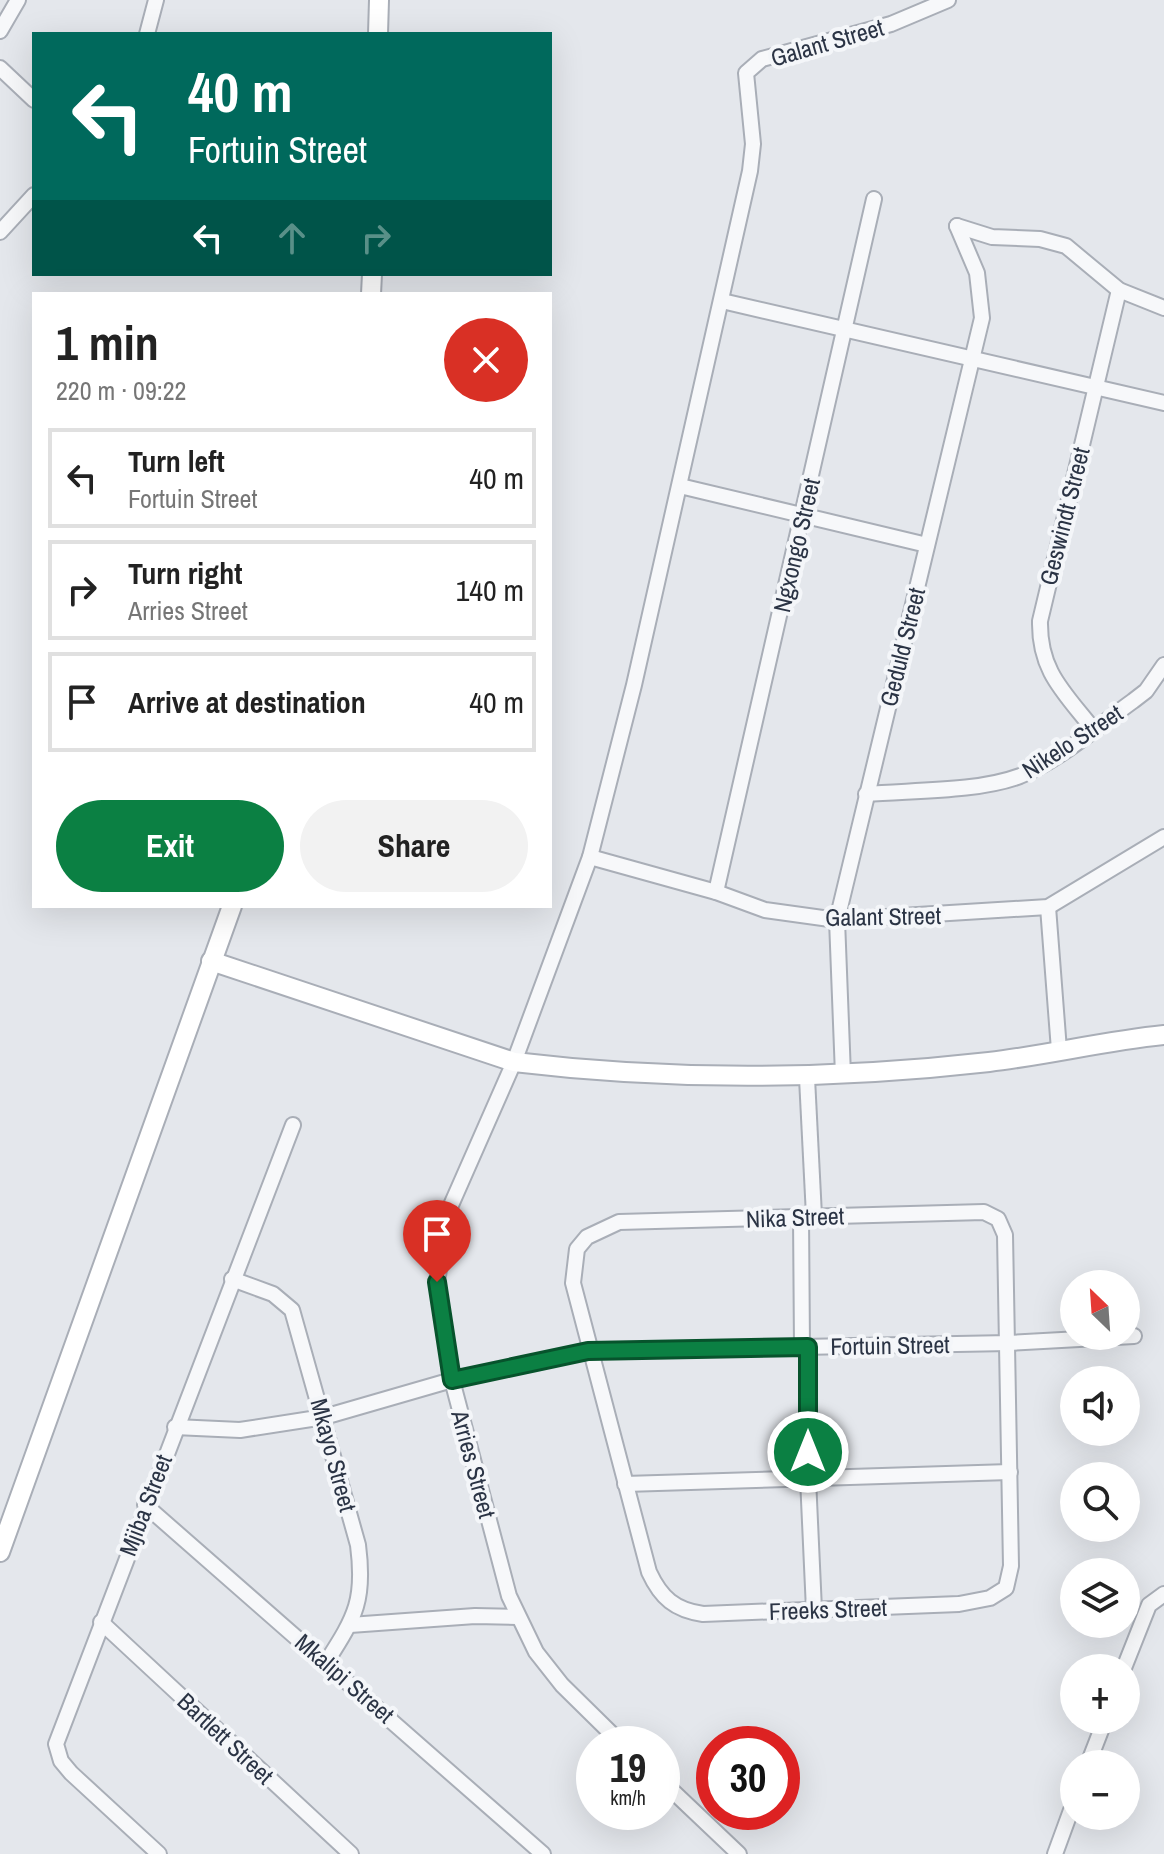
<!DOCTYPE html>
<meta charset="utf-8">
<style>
body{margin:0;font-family:"Archivo Narrow",sans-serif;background:#f2f2f2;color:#222;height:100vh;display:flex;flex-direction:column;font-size:30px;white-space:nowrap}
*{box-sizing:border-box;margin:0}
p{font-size:26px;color:#767676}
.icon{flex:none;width:44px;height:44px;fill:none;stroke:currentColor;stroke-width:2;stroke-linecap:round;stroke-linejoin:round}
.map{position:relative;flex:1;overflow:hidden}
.side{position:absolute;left:32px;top:292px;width:520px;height:616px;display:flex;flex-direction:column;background:#fff;border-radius:0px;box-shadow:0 8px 32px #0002}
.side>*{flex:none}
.top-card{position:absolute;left:32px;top:32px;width:520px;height:244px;border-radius:0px;box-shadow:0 8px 32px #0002;background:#00695c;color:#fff;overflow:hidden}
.needle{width:52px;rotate:335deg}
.controls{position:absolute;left:1060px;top:1270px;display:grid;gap:16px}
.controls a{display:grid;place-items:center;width:80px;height:80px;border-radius:50%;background:#fff;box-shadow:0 8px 32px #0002;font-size:40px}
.speed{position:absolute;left:576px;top:1726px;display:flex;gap:16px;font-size:40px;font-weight:700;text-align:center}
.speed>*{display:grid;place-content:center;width:104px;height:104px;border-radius:50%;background:#fff;box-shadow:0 8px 32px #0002;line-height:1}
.speed small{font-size:20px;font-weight:400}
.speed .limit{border:12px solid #d22;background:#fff;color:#111}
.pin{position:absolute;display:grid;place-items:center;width:68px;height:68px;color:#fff;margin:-82px -34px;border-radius:50% 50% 50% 0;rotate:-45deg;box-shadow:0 0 8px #0007}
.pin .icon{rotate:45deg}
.me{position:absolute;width:88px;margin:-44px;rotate:0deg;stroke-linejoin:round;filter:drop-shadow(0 0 6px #0008)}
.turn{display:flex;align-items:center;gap:28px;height:168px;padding:0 24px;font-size:36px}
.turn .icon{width:104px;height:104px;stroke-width:2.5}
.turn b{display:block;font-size:56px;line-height:68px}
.lanes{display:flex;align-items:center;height:76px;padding:0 24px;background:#0003;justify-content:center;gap:40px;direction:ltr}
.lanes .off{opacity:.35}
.round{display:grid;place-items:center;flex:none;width:84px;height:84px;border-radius:42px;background:#f2f2f2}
.overview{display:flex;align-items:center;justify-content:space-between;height:136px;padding:0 24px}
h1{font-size:48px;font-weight:700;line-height:60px}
.action{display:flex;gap:16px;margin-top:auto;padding:16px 24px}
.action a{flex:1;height:92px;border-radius:48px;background:#0b8043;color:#fff;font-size:32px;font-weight:700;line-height:92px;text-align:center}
.action a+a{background:#f2f2f2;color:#222}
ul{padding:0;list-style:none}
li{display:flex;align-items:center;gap:24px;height:100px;margin:0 16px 12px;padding:0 8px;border:4px solid #e0e0e0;border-radius:0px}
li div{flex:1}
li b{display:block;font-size:30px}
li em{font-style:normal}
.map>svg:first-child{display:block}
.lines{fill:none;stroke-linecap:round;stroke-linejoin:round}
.street-casing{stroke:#a9aeb7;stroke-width:18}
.secondary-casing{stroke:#a9aeb7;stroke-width:22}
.street{stroke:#f7f8fa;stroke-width:14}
.secondary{stroke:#fff;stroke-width:18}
.route-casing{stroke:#07532c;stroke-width:20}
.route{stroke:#0b8043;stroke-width:14}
.labels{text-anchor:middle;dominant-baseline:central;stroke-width:8;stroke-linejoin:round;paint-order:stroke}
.street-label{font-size:24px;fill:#2b3445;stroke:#f4f6f9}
</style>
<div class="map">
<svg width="1164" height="1854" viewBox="0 0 1164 1854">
<rect width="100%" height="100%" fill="#e4e7ec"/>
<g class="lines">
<defs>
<g id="street">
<path d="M0 31 18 0"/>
<path d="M147 34 156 0"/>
<path d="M0 68 34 100"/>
<path d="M957 226 992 237 1040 239 1066 246 1119 290 1164 308"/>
<path d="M0 232 34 195"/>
<path d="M722 301 1164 403"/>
<path d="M680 486 927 545"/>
<path d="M1093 729C1064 692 1039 671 1040 621L1119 290"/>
<path d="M866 794C913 790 977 792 1020 776 1060 760 1098 726 1133 701L1146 691 1164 665"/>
<path d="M590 857 716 892 765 910 837 920 1048 907 1164 837"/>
<path d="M716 892 874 199"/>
<path d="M1048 907 1059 1050"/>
<path d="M843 1075 837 920 982 318 977 273 957 226"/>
<path d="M807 1078 814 1216"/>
<path d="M984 1212 998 1219 1005 1235 1011 1566 1006 1588 990 1598 959 1604 703 1614C675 1610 661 1598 649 1572L573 1283 577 1249 587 1237 619 1222Z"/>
<path d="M801 1216 802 1347"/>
<path d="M232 1279 273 1294 292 1310 358 1545C365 1599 356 1616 327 1661"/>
<path d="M808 1347V1478L814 1610"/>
<path d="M175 1427 240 1430 324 1417 452 1380 588 1351 1009 1343 1134 1336"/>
<path d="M625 1484 1010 1472"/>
<path d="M145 1505 543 1854"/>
<path d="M101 1622 351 1854"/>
<path d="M350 1625 475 1616 517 1617"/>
<path d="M1124 1668 1149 1605 1164 1594"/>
<path d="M622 1744 562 1685 536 1652 509 1596 452 1380 437 1282 448 1212 514 1062 590 857 634 685 750 171 753 144 746 73 762 59 891 24 948 0"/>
<path d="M1088 1764 1105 1720"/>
<path d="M662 1781 739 1854"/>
<path d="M159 1854 71 1773 61 1761 56 1744 293 1125"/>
<path d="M1055 1854 1074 1802"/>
</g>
<g id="secondary">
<path d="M378 34 379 0"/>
<path d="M371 294 372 274"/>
<path d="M211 961 514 1062C672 1081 830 1080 989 1062 1048 1055 1105 1041 1164 1035"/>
<path d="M0 1552 232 906"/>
</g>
</defs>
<!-- street casing -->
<use href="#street" class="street-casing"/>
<!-- secondary casing -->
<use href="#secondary" class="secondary-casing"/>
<!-- street -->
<use href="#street" class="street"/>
<!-- secondary -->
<use href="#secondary" class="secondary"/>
</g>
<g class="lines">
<defs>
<path id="route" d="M437 1282 452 1380 588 1351 808 1347V1452"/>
</defs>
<!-- route casing -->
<use href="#route" class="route-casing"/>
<!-- route -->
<use href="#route" class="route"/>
</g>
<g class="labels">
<!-- street labels -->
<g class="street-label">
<text transform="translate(827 42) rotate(-16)">Galant Street</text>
<text transform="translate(1064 516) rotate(-76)">Geswindt Street</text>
<text transform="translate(796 545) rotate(-77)">Ngxongo Street</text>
<text transform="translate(902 647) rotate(-76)">Geduld Street</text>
<text transform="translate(1072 741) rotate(-33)">Nikelo Street</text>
<text transform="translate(883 916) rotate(-1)">Galant Street</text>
<text transform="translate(795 1217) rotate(-2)">Nika Street</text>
<text transform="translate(890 1345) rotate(-1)">Fortuin Street</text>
<text transform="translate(334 1455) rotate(75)">Mkayo Street</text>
<text transform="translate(474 1464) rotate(75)">Arries Street</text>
<text transform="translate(145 1505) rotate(-69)">Mjiba Street</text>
<text transform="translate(828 1609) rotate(-2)">Freeks Street</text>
<text transform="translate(345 1678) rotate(41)">Mkalipi Street</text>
<text transform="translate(226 1738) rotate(43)">Bartlett Street</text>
</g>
</g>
</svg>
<div class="controls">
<a><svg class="needle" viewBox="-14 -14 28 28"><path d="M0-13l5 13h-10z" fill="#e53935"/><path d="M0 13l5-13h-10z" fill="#767676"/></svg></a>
<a><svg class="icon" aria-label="sound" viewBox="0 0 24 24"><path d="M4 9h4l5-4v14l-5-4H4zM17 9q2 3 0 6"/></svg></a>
<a><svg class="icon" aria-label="search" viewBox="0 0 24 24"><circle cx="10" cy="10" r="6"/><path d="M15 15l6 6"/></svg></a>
<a><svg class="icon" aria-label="layers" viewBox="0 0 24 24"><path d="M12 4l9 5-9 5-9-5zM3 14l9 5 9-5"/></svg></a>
<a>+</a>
<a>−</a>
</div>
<div class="speed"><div>19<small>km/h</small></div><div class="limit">30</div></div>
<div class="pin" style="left:437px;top:1282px;background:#d93025"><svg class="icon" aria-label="arrive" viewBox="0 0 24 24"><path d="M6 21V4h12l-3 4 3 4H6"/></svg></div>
<svg class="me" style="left:808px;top:1452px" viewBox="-20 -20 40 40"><circle r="17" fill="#0b8043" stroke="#fff" stroke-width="3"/><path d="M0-11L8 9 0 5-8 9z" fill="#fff"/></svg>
<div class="top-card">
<div class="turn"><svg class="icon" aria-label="left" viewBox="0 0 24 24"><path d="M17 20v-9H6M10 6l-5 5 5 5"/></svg><div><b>40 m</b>Fortuin Street</div></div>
<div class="lanes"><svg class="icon" aria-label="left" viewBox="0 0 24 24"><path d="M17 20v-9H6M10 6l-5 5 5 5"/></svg><svg class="icon off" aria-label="ahead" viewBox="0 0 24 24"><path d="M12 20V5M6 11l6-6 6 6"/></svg><svg class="icon off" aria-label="right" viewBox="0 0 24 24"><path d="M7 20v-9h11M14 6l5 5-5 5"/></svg></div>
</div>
<section class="side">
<div class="overview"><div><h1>1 min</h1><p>220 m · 09:22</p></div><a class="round" style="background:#d93025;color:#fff"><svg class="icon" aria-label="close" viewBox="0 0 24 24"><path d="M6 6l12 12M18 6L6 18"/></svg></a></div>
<ul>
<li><svg class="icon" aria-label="left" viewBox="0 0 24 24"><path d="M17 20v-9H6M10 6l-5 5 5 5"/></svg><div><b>Turn left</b><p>Fortuin Street</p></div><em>40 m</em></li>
<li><svg class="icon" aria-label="right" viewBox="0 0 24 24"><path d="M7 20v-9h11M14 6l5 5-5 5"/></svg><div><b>Turn right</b><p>Arries Street</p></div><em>140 m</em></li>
<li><svg class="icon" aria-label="arrive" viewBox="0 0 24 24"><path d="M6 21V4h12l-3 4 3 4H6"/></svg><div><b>Arrive at destination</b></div><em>40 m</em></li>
</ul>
<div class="action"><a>Exit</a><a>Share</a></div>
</section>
</div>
